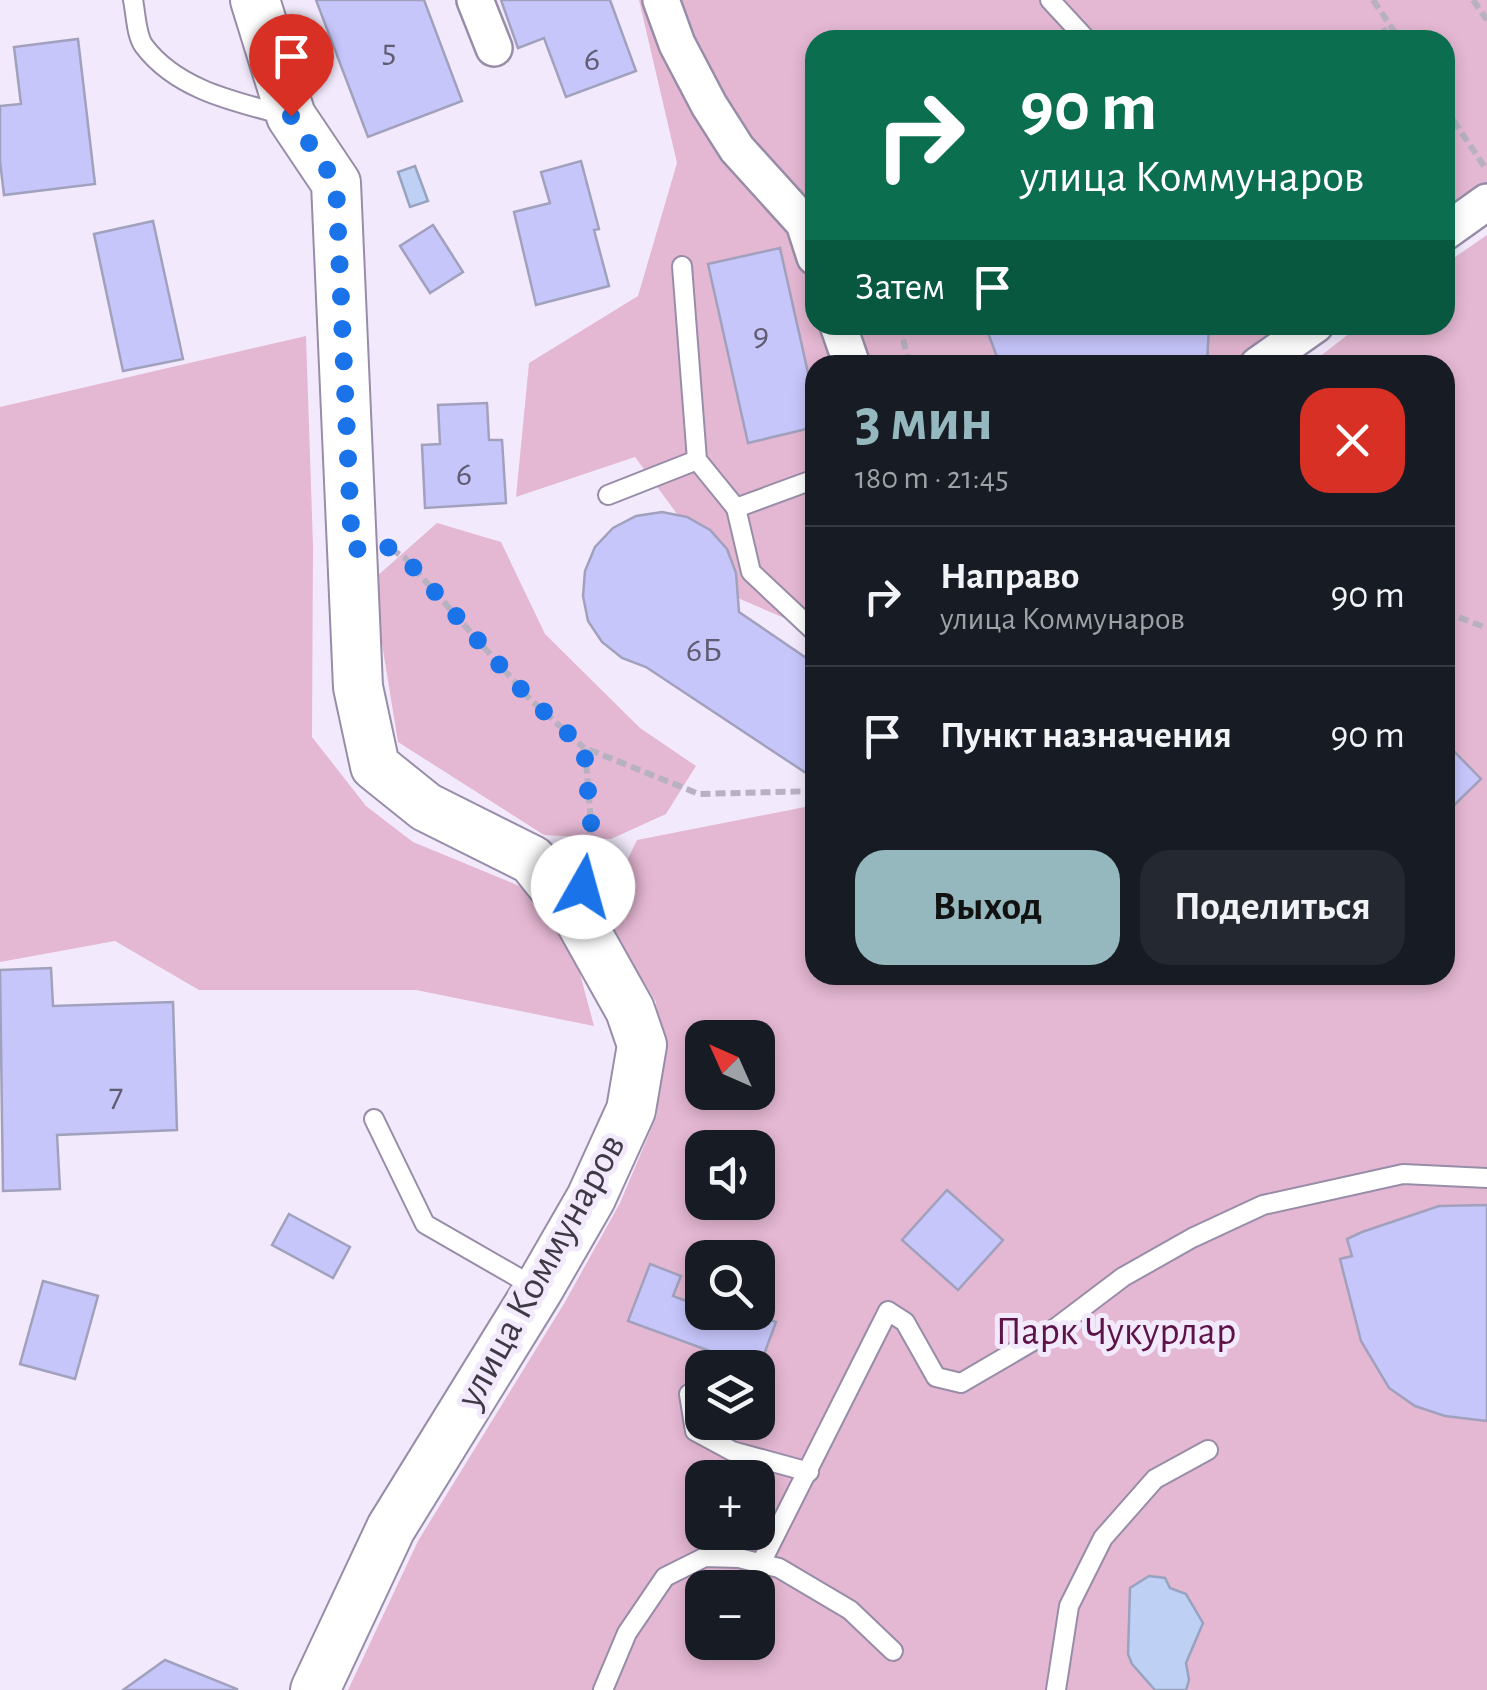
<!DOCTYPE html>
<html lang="ru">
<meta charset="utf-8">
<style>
body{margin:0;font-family:"Alegreya Sans",sans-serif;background:#242831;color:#f1f3f6;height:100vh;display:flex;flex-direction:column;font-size:38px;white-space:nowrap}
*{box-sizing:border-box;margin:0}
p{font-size:32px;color:#9ea1a6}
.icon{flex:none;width:55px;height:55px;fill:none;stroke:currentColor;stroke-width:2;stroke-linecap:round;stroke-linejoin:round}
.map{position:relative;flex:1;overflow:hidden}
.panel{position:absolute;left:805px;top:355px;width:650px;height:630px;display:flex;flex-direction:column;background:#171b24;border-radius:30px;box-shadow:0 5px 15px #0003}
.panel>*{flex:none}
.top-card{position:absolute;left:805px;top:30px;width:650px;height:305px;border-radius:30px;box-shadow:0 5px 15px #0003;background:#0b6e4f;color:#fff;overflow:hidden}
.needle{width:65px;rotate:315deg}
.fabs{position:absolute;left:685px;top:1020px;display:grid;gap:20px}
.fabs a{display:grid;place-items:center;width:90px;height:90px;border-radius:20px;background:#171b24;box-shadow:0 5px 15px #0003;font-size:50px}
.pin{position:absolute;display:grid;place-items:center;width:85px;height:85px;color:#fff;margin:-102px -42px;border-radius:50% 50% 50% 0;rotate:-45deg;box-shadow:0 0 10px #0007}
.pin .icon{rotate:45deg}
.me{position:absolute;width:110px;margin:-55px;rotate:7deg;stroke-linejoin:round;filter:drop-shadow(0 0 8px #0008)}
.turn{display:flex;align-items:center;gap:35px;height:210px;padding:0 50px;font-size:45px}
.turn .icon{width:130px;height:130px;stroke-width:2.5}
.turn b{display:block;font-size:70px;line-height:85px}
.then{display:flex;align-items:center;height:95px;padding:0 50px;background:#0003;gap:20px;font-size:38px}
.round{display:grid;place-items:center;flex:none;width:105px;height:105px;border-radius:30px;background:#242831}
.head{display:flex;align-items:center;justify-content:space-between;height:170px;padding:0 50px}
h1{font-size:60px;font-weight:700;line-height:75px;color:#95b7be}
.action{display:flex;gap:20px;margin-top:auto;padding:20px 50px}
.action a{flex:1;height:115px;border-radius:30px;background:#95b7be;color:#111;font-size:40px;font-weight:700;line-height:115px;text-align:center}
.action a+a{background:#242831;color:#f1f3f6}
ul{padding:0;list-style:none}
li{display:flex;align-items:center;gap:30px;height:140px;padding:0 50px;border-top:2px solid #363941}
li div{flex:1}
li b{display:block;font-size:38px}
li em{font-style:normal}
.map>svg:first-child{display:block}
.green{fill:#e4b7d2;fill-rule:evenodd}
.water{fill:#bfd0f5;stroke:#98a3c0;stroke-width:2.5}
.building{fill:#c7c6fb;stroke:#a1a1be;stroke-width:2.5}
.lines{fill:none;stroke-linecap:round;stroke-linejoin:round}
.service-casing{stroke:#988da8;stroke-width:22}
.minor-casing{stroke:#988da8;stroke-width:40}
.secondary-casing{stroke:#988da8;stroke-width:52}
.path{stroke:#b8b1c1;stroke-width:6;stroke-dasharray:10 5;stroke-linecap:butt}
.service{stroke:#fff;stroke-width:18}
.minor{stroke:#fff;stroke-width:35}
.secondary{stroke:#fff;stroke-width:48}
.route{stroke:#1a73e8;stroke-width:18;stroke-dasharray:0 32.4}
.labels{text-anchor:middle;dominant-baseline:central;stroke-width:10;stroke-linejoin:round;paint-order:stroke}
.number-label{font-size:35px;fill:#605c72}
.street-label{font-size:40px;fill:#3e3945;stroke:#f2eafc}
.park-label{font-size:40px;fill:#5d1248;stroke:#f2eafc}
</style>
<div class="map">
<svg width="1487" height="1690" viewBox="0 0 1487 1690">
<rect width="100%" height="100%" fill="#f2eafc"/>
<!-- green -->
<g class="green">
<path d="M639 0H1487V203L1445 233V40H815V325H1317L1261 365H815V631L740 599 635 457 516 497 529 363 638 296 677 163Z"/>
<path d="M1487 235V1690H348L418 1541 565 1302 620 1203 657 1115 659 1053 656 1002 602 912 637 840 815 805V975H1445V365H1309L1360 325H1445V264ZM702 1038H758V1092H702ZM702 1148H758V1202H702ZM702 1258H758V1312H702ZM702 1368H758V1422H702ZM702 1478H758V1532H702ZM702 1588H758V1642H702Z"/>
<path d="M306 336 313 546 312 737 366 806 413 842 527 889 575 955 594 1026 416 990H199L115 941 0 962V407Z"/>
<path d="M437 523 501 542 545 634 640 728 696 766 666 814 611 839 544 835 398 742 381 638 376 577Z"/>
</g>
<!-- water -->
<g class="water">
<path d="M415 166 428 201 410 207 398 172Z"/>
<path d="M1149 1576 1165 1578 1170 1588 1186 1594 1203 1623 1186 1663 1189 1680 1186 1690H1155L1132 1664 1128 1654 1130 1588Z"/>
</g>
<!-- building -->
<g class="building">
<path d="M316 0H424L462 101 368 137Z"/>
<path d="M501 0H610L636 71 566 97 544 38 518 48Z"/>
<path d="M78 39 95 184 4 195 0 161V106L21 104 14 47Z"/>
<path d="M581 161 599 229 594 230 609 286 536 305 514 212 550 203 541 172Z"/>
<path d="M153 221 183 359 123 371 94 234Z"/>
<path d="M433 225 463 272 430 293 400 246Z"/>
<path d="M780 248 815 404V427L748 443 708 264Z"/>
<path d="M985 325H1209L1207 365H1000Z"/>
<path d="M487 403 489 440H502L506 503 425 508 422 445 440 444 438 405Z"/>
<path d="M662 512 687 517 710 530 727 549 736 573 739 612 815 664V779L646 667 622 658 602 642 588 621 583 596 585 571 595 547 613 528 636 516Z"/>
<path d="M1445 742 1481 779 1445 814Z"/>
<path d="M51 968 53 1006 173 1002 177 1130 57 1135 60 1189 3 1191 0 970Z"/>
<path d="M947 1190 1003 1240 958 1290 902 1240Z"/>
<path d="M1487 1205V1421L1445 1416 1415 1406 1389 1388 1361 1341 1340 1259 1352 1256 1347 1239 1362 1232 1439 1206Z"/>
<path d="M289 1214 350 1247 333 1278 272 1245Z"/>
<path d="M650 1264 681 1276 673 1296 702 1307V1312H718L744 1322 749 1312 776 1322 759 1368H726L729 1358 628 1321Z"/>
<path d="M43 1281 98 1296 75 1379 20 1364Z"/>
<path d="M165 1660 237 1689V1690H123Z"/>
</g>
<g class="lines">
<defs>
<g id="service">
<path d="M133 0C136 14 136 35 144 46 177 90 236 102 285 115"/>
<path d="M1050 0 1087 40"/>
<path d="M682 266 697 460 736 508 815 479"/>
<path d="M608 495 697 460"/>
<path d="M736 508 751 572 815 632"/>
<path d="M374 1119 425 1224 538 1289"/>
<path d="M689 1394 695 1431 732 1451 809 1472"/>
<path d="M761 1563 888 1311 905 1322 936 1377 961 1383 1057 1327 1123 1277 1192 1238 1263 1205 1403 1174 1487 1178"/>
<path d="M603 1690 627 1633 665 1577 705 1557 739 1558 779 1568 850 1610 893 1651"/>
<path d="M1056 1690 1069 1606 1103 1538 1155 1479 1208 1450"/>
</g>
<g id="minor">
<path d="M475 0 494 48"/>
<path d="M661 0 677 44 709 105 737 149 804 223 815 257"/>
<path d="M1445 232 1487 202"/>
<path d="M838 325 852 365"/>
<path d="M1258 365 1315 325"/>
</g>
<path id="secondary" d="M255 0 291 116 336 183 358 687 375 766 426 807 532 860 579 919 630 1010 642 1045 631 1110 591 1198 538 1290 391 1528 315 1690"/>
</defs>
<!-- service casing -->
<use href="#service" class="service-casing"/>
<!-- minor casing -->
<use href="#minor" class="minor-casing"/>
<!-- secondary casing -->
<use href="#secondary" class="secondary-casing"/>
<!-- path -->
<g class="path">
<path d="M1373 0 1400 40"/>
<path d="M1473 0 1487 20"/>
<path d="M1370 40 1387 29"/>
<path d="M1445 108 1486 169"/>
<path d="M900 325 909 365"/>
<path d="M391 549 405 558 528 697 584 748"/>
<path d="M1445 612 1487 628"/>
<path d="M586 863 591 823 585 748 699 794 815 791"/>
</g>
<!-- service -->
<use href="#service" class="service"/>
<!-- minor -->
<use href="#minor" class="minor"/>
<!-- secondary -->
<use href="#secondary" class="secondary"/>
</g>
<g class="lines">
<!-- route -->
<path class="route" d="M291 116 336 183 352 550 383 544 405 558 528 697 584 748 591 823 583 887"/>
</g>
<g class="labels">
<!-- number labels -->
<g class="number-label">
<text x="389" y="51">5</text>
<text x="592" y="59">6</text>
<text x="761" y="334">9</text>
<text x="464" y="474">6</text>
<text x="704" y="650">6Б</text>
<text x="116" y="1095">7</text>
</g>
<!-- street labels -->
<g class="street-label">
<text transform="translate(541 1271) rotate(-61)">улица Коммунаров</text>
</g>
<!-- park labels -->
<g class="park-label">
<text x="1116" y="1332">Парк Чукурлар</text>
</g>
</g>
</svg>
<div class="fabs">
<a><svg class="needle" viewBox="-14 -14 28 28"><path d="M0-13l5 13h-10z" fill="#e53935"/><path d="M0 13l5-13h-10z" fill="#9ea1a6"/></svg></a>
<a><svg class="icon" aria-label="sound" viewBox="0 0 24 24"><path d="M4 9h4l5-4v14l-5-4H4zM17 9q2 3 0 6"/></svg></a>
<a><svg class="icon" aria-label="search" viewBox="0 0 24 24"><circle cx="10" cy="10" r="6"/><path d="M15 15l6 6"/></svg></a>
<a><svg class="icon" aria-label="layers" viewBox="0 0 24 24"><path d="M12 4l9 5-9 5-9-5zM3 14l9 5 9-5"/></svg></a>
<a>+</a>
<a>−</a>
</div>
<div class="pin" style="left:291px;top:116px;background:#d93025"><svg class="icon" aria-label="arrive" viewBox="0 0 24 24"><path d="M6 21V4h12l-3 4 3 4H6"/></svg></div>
<svg class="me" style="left:583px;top:887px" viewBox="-20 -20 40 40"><circle r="19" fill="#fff"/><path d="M0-13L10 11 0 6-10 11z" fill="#1a73e8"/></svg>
<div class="top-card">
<div class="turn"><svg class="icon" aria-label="right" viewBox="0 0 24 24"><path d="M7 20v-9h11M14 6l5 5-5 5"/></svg><div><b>90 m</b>улица Коммунаров</div></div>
<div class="then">Затем<svg class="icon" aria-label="arrive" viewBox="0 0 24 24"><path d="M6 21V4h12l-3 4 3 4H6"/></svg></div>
</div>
<section class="panel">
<div class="head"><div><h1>3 мин</h1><p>180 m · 21:45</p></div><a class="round" style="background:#d93025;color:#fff"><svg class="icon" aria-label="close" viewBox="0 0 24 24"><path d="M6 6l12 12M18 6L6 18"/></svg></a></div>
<ul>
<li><svg class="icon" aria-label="right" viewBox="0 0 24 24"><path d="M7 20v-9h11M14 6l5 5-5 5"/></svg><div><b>Направо</b><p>улица Коммунаров</p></div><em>90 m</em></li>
<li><svg class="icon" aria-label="arrive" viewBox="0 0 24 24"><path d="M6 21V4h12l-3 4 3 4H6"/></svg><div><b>Пункт назначения</b></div><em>90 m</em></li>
</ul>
<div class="action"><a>Выход</a><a>Поделиться</a></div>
</section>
</div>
